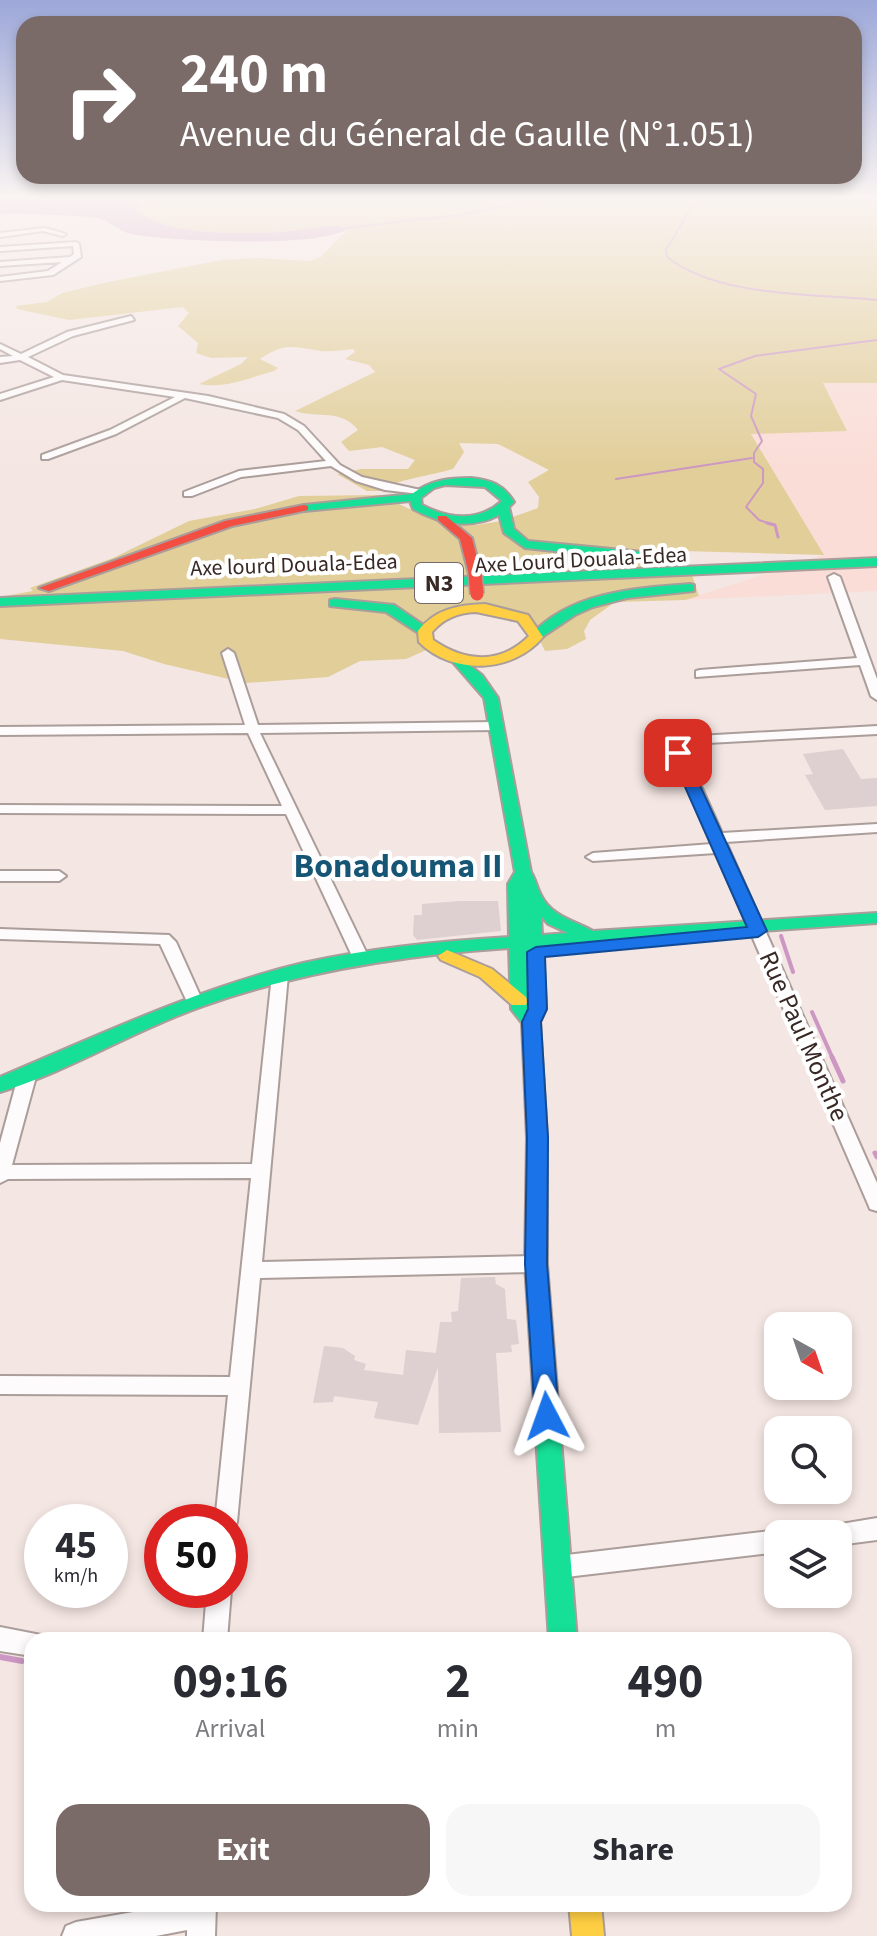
<!DOCTYPE html>
<meta charset="utf-8">
<style>
body{margin:0;font-family:"Source Sans 3",sans-serif;background:#f7f7f7;color:#2b2b33;height:100vh;display:flex;flex-direction:column;font-size:30px;white-space:nowrap}
*{box-sizing:border-box;margin:0}
p{font-size:26px;color:#7c7c81}
.icon{flex:none;width:44px;height:44px;fill:none;stroke:currentColor;stroke-width:2;stroke-linecap:round;stroke-linejoin:round}
.map{position:relative;flex:1;overflow:hidden}
.drawer{position:absolute;left:24px;top:1632px;width:828px;height:280px;display:flex;flex-direction:column;background:#fff;border-radius:24px;box-shadow:0 4px 12px #0003}
.drawer>*{flex:none}
.top-card{position:absolute;left:16px;top:16px;width:846px;height:168px;border-radius:24px;box-shadow:0 4px 12px #0003;background:#7a6b68;color:#fff;overflow:hidden}
.needle{width:52px;rotate:140deg}
.fabs{position:absolute;left:764px;top:1312px;display:grid;gap:16px}
.fabs a{display:grid;place-items:center;width:88px;height:88px;border-radius:16px;background:#fff;box-shadow:0 4px 12px #0003;font-size:40px}
.speed{position:absolute;left:24px;top:1504px;display:flex;gap:16px;font-size:40px;font-weight:700;text-align:center}
.speed>*{display:grid;place-content:center;width:104px;height:104px;border-radius:50%;background:#fff;box-shadow:0 4px 12px #0003;line-height:1}
.speed small{font-size:20px;font-weight:400}
.speed .limit{border:12px solid #d22;background:#fff;color:#111}
.pin{position:absolute;display:grid;place-items:center;width:68px;height:68px;color:#fff;margin:-34px;border-radius:16px;box-shadow:0 4px 12px #0006}
.me{position:absolute;width:88px;margin:-44px;rotate:356deg;stroke-linejoin:round;filter:drop-shadow(0 0 6px #0008)}
.turn{display:flex;align-items:center;gap:28px;height:168px;padding:0 32px;font-size:36px}
.turn .icon{width:104px;height:104px;stroke-width:2.5}
.turn b{display:block;font-size:56px;line-height:68px}
.eta{display:flex;justify-content:space-evenly;align-items:center;height:136px;text-align:center}
.eta b{font-size:48px;font-weight:700;line-height:56px}
.action{display:flex;gap:16px;margin-top:auto;padding:16px 32px}
.action a{flex:1;height:92px;border-radius:24px;background:#7a6b68;color:#fff;font-size:32px;font-weight:700;line-height:92px;text-align:center}
.action a+a{background:#f7f7f7;color:#2b2b33}
.map>svg:first-child{display:block}
.built{fill:#faddd7}
.green{fill:#e1ce99}
.water{fill:#cc97c2}
.lines{fill:none;stroke-linecap:round;stroke-linejoin:round}
.stream-far4{stroke:#cc97c2;stroke-width:2}
.stream-far3{stroke:#cc97c2;stroke-width:3}
.stream-far2{stroke:#cc97c2;stroke-width:4}
.stream-far1{stroke:#cc97c2;stroke-width:5}
.stream{stroke:#cc97c2;stroke-width:6}
.building{fill:#decfd0}
.street-casing{stroke:#ab9d9a;stroke-width:4}
.fast-casing{stroke:#ab9d9a;stroke-width:4}
.slow-casing{stroke:#ab9d9a;stroke-width:4}
.jam-casing{stroke:#ab9d9a;stroke-width:4}
.street{fill:#fdfbfb;fill-rule:evenodd}
.fast{fill:#16e098;fill-rule:evenodd}
.slow{fill:#ffcf43;fill-rule:evenodd}
.jam{fill:#f24e42;fill-rule:evenodd}
.jam-bridge-casing{stroke:#ab9d9a;stroke-width:16;stroke-linecap:butt}
.jam-bridge{stroke:#f24e42;stroke-width:13}
.route{fill:#1a73e8;stroke:#114b97;stroke-width:2}
.labels{text-anchor:middle;dominant-baseline:central;stroke-width:8;stroke-linejoin:round;paint-order:stroke}
.far-street-label{font-size:22px;fill:#392925;stroke:#fff}
.shield{fill:#fff;stroke:#746966;stroke-width:2}
.shield-label{font-size:24px;font-weight:bold;fill:#392925}
.street-label{font-size:26px;fill:#392925;stroke:#fff}
.district-label{font-size:34px;font-weight:bold;fill:#175575;stroke:#fff}
</style>
<div class="map">
<svg width="877" height="1936" viewBox="0 0 877 1936">
<rect width="100%" height="100%" fill="#f4e6e3"/>
<!-- built -->
<path class="built" d="M822 382 877 383V591L685 600 823 555 751 433 846 431Z"/>
<!-- green -->
<path class="green" d="M186 197H877V383H823L847 431 751 434 824 555 684 551 699 596 685 600 615 602 590 620 584 631 586 639 567 649 545 651 532 625 471 608 430 622 431 648 406 659 360 661 328 677 246 683 164 664 123 651 0 639V604L5 596 33 591 30 588 113 558 189 521 255 509 299 496 380 495 418 513 450 522 476 525 502 521 538 508 539 497 528 482 549 470 498 444 459 443 464 452 453 469C434 475 392 480 380 491H367L337 474 361 469H408L415 460 382 447 349 451 341 442 358 430C341 408 318 419 295 411L375 372 369 365 345 359 355 352 353 349C343 350 331 352 321 351 292 347 286 342 260 359L278 368 274 371C249 378 225 389 199 384L241 364 248 357 211 358 196 353 198 343 178 326 189 313 183 307 69 320 17 309 16 306 47 302 62 293 104 283 221 260 257 258 310 261 321 257 349 228 343 226C292 231 173 245 134 209L148 202Z"/>
<!-- water -->
<path class="water" d="M0 197H186L148 202 135 209C164 238 253 234 293 231 310 229 333 223 349 228 320 249 176 241 136 235 125 234 113 225 104 220 93 215 15 213 0 214Z"/>
<g class="lines">
<!-- stream-far4 -->
<g class="stream-far4">
<path d="M702 197C687 207 678 234 666 249L667 257C719 298 813 293 877 300"/>
<path d="M346 228 459 215 553 197"/>
<path d="M616 479 752 458"/>
<path d="M774 525 759 520 746 507 763 483V469L754 462V453L762 441 751 416 756 394 719 369 755 356 877 340"/>
</g>
<!-- stream-far3 -->
<g class="stream-far3">
<path d="M767 523 775 525 778 537"/>
<path d="M688 746 694 759"/>
</g>
<!-- stream-far2 -->
<g class="stream-far2">
<path d="M693 757 698 769"/>
<path d="M781 936 793 972"/>
<path d="M812 1012 833 1059"/>
</g>
<!-- stream-far1 -->
<g class="stream-far1">
<path d="M832 1057 843 1081"/>
<path d="M875 1153 877 1157"/>
</g>
<!-- stream -->
<path class="stream" d="M0 1657 22 1661"/>
</g>
<!-- building -->
<g class="building">
<path d="M843 749 861 779 877 778V806L825 810 805 775 813 774 803 754Z"/>
<path d="M460 901H498L501 931 417 940 413 935 414 915H422V904Z"/>
<path d="M495 1277 496 1284 505 1289 507 1319 516 1320 519 1344 511 1345 512 1352 496 1353 501 1432 439 1433 438 1367 418 1425 374 1418 378 1402 334 1396 333 1402 313 1403 324 1346 343 1348 355 1356 354 1360 366 1364 364 1370 403 1375 406 1350 436 1353 440 1322H452L451 1312 458 1311 461 1278Z"/>
</g>
<g class="lines">
<defs>
<g id="street">
<path d="M45 228 66 234 63 236 43 231 0 237V233Z"/>
<path d="M76 242 79 244 81 257 53 275 0 281V277L48 271 62 262 0 266V262L70 257 74 254 73 246 0 251V247Z"/>
<path d="M131 316 134 320 73 336 28 357 63 375 208 396 284 414 304 426 340 465 362 477 425 491 420 494 385 490 356 481 331 466 241 477 192 496H184V492L239 471 326 461 298 430 278 418 185 398 116 434 48 459H42V455L110 430 175 397 62 380 0 400V394L54 377 20 360 0 363V357L13 356 0 349V344L21 354 67 332Z"/>
<path d="M834 574 840 577 877 679V700L871 696 860 665 696 677V671L700 670 857 658 828 577Z"/>
<path d="M228 649 234 653 258 725 496 722 502 726 496 730 260 733 369 958 367 962H355L353 958 286 814 0 813V805L282 806 248 733 0 735V727L245 725 222 653Z"/>
<path d="M877 726V734L689 744 684 748 722 833 877 824V832L726 842 877 1183V1211L870 1209 868 1204 716 853 593 861 586 857 593 853 712 844 670 747 680 737Z"/>
<path d="M0 871H59L66 876 59 881H0Z"/>
<path d="M0 929 169 935 176 942 203 1002 201 1006H189L160 944 0 939Z"/>
<path d="M280 970 288 975 262 1262 536 1256 543 1258 546 1264 543 1270 536 1272 260 1278 237 1522 234 1530 230 1531V1522H215L228 1395 0 1394V1376L230 1377 251 1178 8 1179 0 1183V1143L19 1073 22 1069H34L37 1073 12 1165 252 1164 272 975Z"/>
<path d="M877 1518V1540L838 1545V1534H825L829 1526Z"/>
<path d="M778 1530 787 1534H778V1552L558 1578 550 1575 546 1567 550 1559 558 1556Z"/>
<path d="M230 1588 231 1590 227 1640H203L207 1590H230Z"/>
<path d="M0 1627 41 1635 43 1640H32V1656L0 1651Z"/>
<path d="M179 1904H216L215 1936H187V1930L156 1936H62L66 1926 76 1922Z"/>
</g>
<g id="fast">
<path d="M471 478C491 480 504 485 514 502L509 507 514 529 528 541 643 552 649 556 643 560 525 548 504 533 499 515C471 530 440 524 413 509L410 501 304 511 298 508 304 505 412 494C431 480 448 478 471 478ZM445 485 485 487 502 501C478 522 449 519 422 505L421 498 434 488Z"/>
<path d="M877 558V566L0 606V598Z"/>
<path d="M690 584 694 585V591L627 598 593 607 575 615 536 641 529 637C569 592 634 588 690 584Z"/>
<path d="M335 599 394 605 432 631 425 635 420 634 386 612 330 606V600Z"/>
<path d="M458 656 482 675 498 698 531 872C536 880 537 888 541 895 551 916 575 921 593 931L877 913V923L543 946 546 1009 540 1022 547 1138V1264L577 1640H549L525 1264 527 1138 522 1023 511 1009 509 948C405 955 302 971 203 1006 134 1030 70 1071 0 1092V1077C99 1035 198 988 303 963 370 948 440 941 509 937L508 884 515 872 484 698 451 660ZM541 916 548 924 568 933 542 935Z"/>
</g>
<g id="slow">
<path d="M485 604 528 615 543 637C513 673 453 676 419 642L418 631C435 609 458 605 485 604ZM476 612 518 621 529 636C500 665 465 662 433 640L432 632C444 618 458 613 476 612Z"/>
<path d="M447 950 492 969 526 997 528 1001 526 1005H512L480 977 441 960 438 956Z"/>
<path d="M569 1904H601L604 1936H572Z"/>
</g>
<g id="jam">
<path d="M304 505 308 506V510L232 526 49 591 39 588 225 521Z"/>
<path d="M438 516H446L472 538 481 574 479 577 469 574 460 539 438 520Z"/>
</g>
</defs>
<!-- street casing -->
<use href="#street" class="street-casing"/>
<!-- fast casing -->
<use href="#fast" class="fast-casing"/>
<!-- slow casing -->
<use href="#slow" class="slow-casing"/>
<!-- jam casing -->
<use href="#jam" class="jam-casing"/>
<!-- street -->
<use href="#street" class="street"/>
<!-- fast -->
<use href="#fast" class="fast"/>
<!-- slow -->
<use href="#slow" class="slow"/>
<!-- jam -->
<use href="#jam" class="jam"/>
<defs>
<path id="jam-bridge" d="M475 574 477 594"/>
</defs>
<!-- jam-bridge casing -->
<use href="#jam-bridge" class="jam-bridge-casing"/>
<!-- jam-bridge -->
<use href="#jam-bridge" class="jam-bridge"/>
</g>
<!-- sky -->
<linearGradient id="sky" x2="0" y2="1"><stop stop-color="#9da8d9"/><stop offset="0.42" stop-color="#faf4f2"/><stop offset="1" stop-color="#faf4f2" stop-opacity="0"/></linearGradient>
<rect width="877" height="469" fill="url(#sky)"/>
<!-- route -->
<path class="route" d="M678 748 685 753 767 931 758 937 545 957 547 1009 541 1022 548 1138 547 1264 559 1416 555 1423 547 1427 538 1423 535 1416 525 1264 527 1138 522 1022 528 1009 527 952 536 947 747 927 670 753Z"/>
<g class="labels">
<!-- far-street labels -->
<g class="far-street-label">
<text transform="translate(581 560) rotate(-3)">Axe Lourd Douala-Edea</text>
<text transform="translate(294 565) rotate(-2)">Axe lourd Douala-Edea</text>
</g>
<!-- shield labels -->
<rect class="shield" x="415" y="563" width="48" height="40" rx="6"/>
<g class="shield-label">
<text x="439" y="583">N3</text>
</g>
<!-- street labels -->
<g class="street-label">
<text transform="translate(804 1036) rotate(66)">Rue Paul Monthe</text>
</g>
<!-- district labels -->
<g class="district-label">
<text x="398" y="866">Bonadouma II</text>
</g>
</g>
</svg>
<div class="fabs">
<a><svg class="needle" viewBox="-14 -14 28 28"><path d="M0-13l5 13h-10z" fill="#e53935"/><path d="M0 13l5-13h-10z" fill="#7c7c81"/></svg></a>
<a><svg class="icon" aria-label="search" viewBox="0 0 24 24"><circle cx="10" cy="10" r="6"/><path d="M15 15l6 6"/></svg></a>
<a><svg class="icon" aria-label="layers" viewBox="0 0 24 24"><path d="M12 4l9 5-9 5-9-5zM3 14l9 5 9-5"/></svg></a>
</div>
<div class="speed"><div>45<small>km/h</small></div><div class="limit">50</div></div>
<div class="pin" style="left:678px;top:753px;background:#d93025"><svg class="icon" aria-label="arrive" viewBox="0 0 24 24"><path d="M6 21V4h12l-3 4 3 4H6"/></svg></div>
<svg class="me" style="left:547px;top:1416px" viewBox="-20 -20 40 40"><path d="M0-17L14 15 0 8-14 15z" fill="#1a73e8" stroke="#fff" stroke-width="4"/></svg>
<div class="top-card">
<div class="turn"><svg class="icon" aria-label="right" viewBox="0 0 24 24"><path d="M7 20v-9h11M14 6l5 5-5 5"/></svg><div><b>240 m</b>Avenue du Géneral de Gaulle (N°1.051)</div></div>
</div>
<section class="drawer">
<div class="eta">
<div><b>09:16</b><p>Arrival</p></div>
<div><b>2</b><p>min</p></div>
<div><b>490</b><p>m</p></div>
</div>
<div class="action"><a>Exit</a><a>Share</a></div>
</section>
</div>
